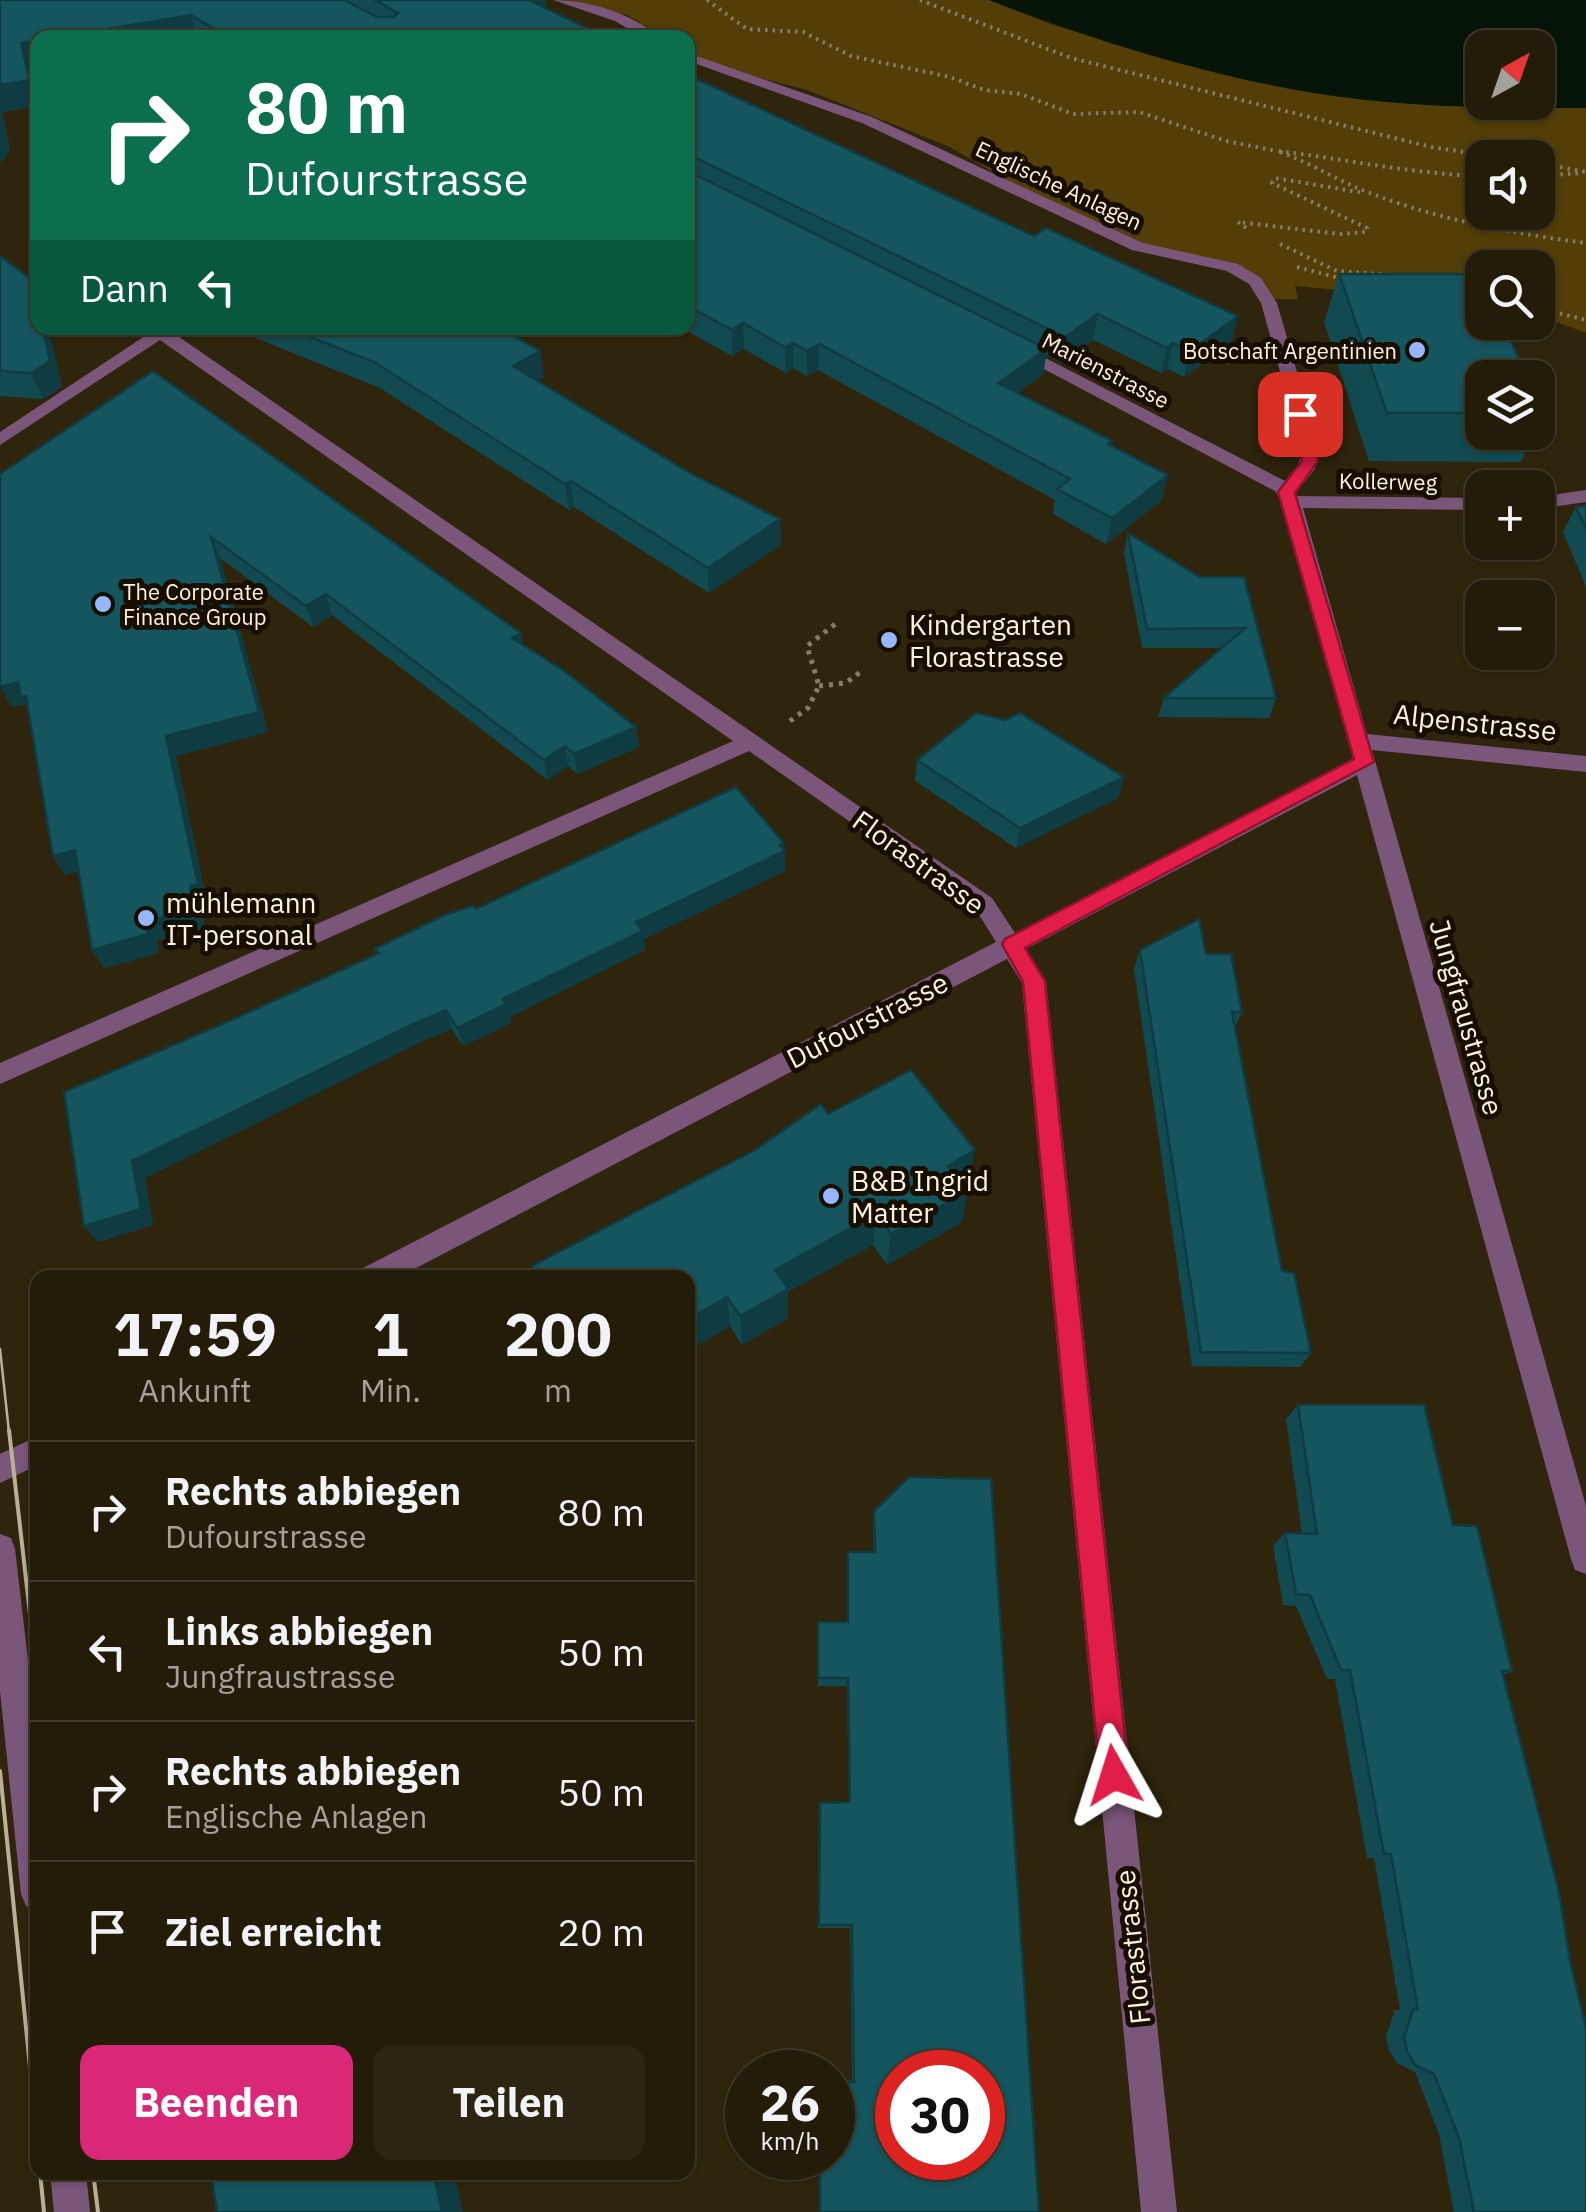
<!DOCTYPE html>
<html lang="de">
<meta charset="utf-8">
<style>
body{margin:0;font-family:"IBM Plex Sans",sans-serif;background:#2b2512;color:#f1f3f6;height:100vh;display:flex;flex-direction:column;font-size:38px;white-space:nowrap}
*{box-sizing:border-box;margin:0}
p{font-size:32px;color:#a3a19c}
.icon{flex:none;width:55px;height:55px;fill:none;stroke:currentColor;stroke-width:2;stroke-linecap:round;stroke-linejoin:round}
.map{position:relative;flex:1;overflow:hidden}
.details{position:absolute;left:30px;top:1270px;width:665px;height:910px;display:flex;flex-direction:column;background:#231c09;border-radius:20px;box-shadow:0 2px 8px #0004,0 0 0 2px #403a2a}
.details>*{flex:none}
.guide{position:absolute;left:30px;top:30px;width:665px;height:305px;border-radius:20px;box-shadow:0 2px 8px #0004,0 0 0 2px #403a2a;background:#0b6e4f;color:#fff;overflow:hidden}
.needle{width:65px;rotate:40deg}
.controls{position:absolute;left:1465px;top:30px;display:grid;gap:20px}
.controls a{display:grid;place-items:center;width:90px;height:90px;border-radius:20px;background:#231c09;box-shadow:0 2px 8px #0004,0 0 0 2px #403a2a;font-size:50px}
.speed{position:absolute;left:725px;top:2050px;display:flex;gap:20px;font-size:50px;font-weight:700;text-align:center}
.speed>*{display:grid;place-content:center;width:130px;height:130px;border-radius:50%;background:#231c09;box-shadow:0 2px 8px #0004,0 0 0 2px #403a2a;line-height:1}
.speed small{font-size:25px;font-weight:400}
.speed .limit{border:15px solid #d22;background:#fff;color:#111}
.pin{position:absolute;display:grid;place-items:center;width:85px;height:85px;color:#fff;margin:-42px;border-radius:20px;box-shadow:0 5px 15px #0006}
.me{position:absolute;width:110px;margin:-55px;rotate:354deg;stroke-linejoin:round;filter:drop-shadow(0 0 8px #0008)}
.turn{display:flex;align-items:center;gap:35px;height:210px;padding:0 50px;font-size:45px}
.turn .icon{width:130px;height:130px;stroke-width:2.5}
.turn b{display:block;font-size:70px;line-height:85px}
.then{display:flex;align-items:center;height:95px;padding:0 50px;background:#0003;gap:20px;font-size:38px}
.eta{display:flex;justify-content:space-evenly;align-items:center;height:170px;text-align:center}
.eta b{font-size:60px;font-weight:800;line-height:70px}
.cta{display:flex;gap:20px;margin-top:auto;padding:20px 50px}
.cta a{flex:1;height:115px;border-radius:20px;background:#db2777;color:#fff;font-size:40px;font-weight:800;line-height:115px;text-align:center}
.cta a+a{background:#2b2512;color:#f1f3f6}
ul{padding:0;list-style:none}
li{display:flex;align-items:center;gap:30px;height:140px;padding:0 50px;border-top:2px solid #403a2a}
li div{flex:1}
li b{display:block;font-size:38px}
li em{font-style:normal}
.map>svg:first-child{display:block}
.green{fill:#523e06;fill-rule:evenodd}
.water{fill:#071408;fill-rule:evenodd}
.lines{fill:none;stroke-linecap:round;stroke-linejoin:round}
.path-far1{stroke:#877d66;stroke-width:4;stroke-dasharray:2.5 5;stroke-linecap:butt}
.path{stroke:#877d66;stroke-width:5;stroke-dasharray:4 6;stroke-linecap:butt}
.minor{fill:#7a567a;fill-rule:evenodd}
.tram-far1{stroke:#bab099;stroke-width:2.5}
.tram{stroke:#bab099;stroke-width:4}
.wall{fill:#124a51}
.shaded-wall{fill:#0f3c42}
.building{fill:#15565e;stroke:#0f3c42;stroke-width:2.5;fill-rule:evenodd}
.route{fill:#e11d48;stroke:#92132f;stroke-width:2.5}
.poi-dot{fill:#98b6fd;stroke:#170e00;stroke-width:4}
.labels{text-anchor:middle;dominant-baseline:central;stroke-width:10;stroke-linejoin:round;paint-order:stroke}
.far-street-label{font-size:22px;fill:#fef4de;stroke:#170e00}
.far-poi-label{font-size:22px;fill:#fef4de;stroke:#170e00;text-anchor:end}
.poi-label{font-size:28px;fill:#fef4de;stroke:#170e00;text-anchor:start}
.street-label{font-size:28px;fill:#fef4de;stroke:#170e00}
</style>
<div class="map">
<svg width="1586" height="2212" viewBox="0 0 1586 2212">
<rect width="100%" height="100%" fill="#2f250c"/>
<!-- green -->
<path class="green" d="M564 0H989L1053 25 1259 83 1526 108H1586V333L1538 315V268H1482V303L1295 286 1298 299H1270L1247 273 1149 251 1036 197 950 147 807 90 724 69 688 53V38L664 37 627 15ZM1482 158H1538V212H1482Z"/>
<!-- water -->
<path class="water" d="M989 0H1586V108C1511 108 1432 108 1357 99 1232 84 1106 45 989 0ZM1482 48H1538V102H1482Z"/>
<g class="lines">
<!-- path-far1 -->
<g class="path-far1">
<path d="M707 0 747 29 803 32 851 56 950 77 984 90 1021 94 1073 114 1139 112 1226 141 1277 151"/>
<path d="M920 0 1071 58 1431 147 1505 158"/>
<path d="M1538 163 1586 172"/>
<path d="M1482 176C1412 174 1346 159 1277 151 1312 163 1341 183 1375 195 1442 220 1516 234 1586 243"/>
<path d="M1538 176 1580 173"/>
<path d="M1246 228 1238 222 1339 234 1366 232 1367 228 1272 183 1275 178 1364 193"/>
<path d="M1280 244 1337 271 1391 275"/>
<path d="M1297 267 1343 279"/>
<path d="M1538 308 1586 320"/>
</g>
<!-- path -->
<g class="path">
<path d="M819 686 846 683 863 670"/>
<path d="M790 721 808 708 819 686 807 646 838 622"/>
</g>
<!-- minor -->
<g class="minor">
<path d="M553 0C591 0 632 14 661 38H644L615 21Z"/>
<path d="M688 53 872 117 1143 243 1238 264 1261 278 1277 303 1320 451 1315 469 1295 493 1297 496 1482 498V510L1303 508 1367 734 1586 756V772L1372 750 1586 1506V1574L1575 1570 1571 1559 1357 775 1026 949 1046 981 1177 2212H1141L1022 983 1007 959 397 1278H357L361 1269 996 942 976 910 749 751 0 1084V1063L733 741 160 340 0 445V432L157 328H175L172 332 992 898 1015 933 1353 759 1283 503 1275 491 1006 349 1020 345 1285 481 1297 468 1302 451 1261 303 1249 284 1227 271 1132 250 862 123 688 61Z"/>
<path d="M1586 490V502L1538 509V497Z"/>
<path d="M38 1436V1465L0 1483V1454Z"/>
<path d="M0 1534 11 1538 15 1549 38 1745V1911L26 1906 21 1894 0 1691Z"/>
<path d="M50 2172H86L90 2212H54Z"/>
</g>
<!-- tram-far1 -->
<path class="tram-far1" d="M0 1349 9 1432"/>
<!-- tram -->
<g class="tram">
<path d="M9 1430 38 1684"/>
<path d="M0 1771 38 2146"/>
<path d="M40 2172 44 2212"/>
<path d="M93 2172 98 2212"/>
</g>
</g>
<!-- wall -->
<g class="wall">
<path d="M0 0H545L546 8 607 38H38V66L30 67 38 95V106L2 112 10 149 0 163Z"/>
<path d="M688 75 1232 342 1184 377 1167 369 1161 373 1093 340 1061 363 1046 355 1043 375 1017 393 1168 475 1161 501 1106 544 1053 514 1055 500 818 370 807 376 793 368 786 373 744 349 732 356 682 328H688Z"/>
<path d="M0 256 38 328H48L62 387 43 399 0 396Z"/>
<path d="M1339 274 1482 378V432H1534L1521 462 1369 461 1324 322Z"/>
<path d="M240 328H500L544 377 537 380 690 473 780 519 781 545 709 593 574 507 569 510 380 388 241 332Z"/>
<path d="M153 371 523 645 636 727 639 747 578 774 568 766 548 780 332 615 313 627 220 558 268 732 176 756 207 903 200 905 205 927 157 941 159 953 104 968 92 950 78 871 65 875 53 856 28 709 25 704 12 707Z"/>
<path d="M1586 506V587L1563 532 1576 507Z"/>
<path d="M1128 533 1200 577H1244L1276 698 1269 718 1158 717 1164 698 1223 648H1142L1124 553Z"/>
<path d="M917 760 1124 777 1118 798 1016 848 915 781Z"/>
<path d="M784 843 785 871 644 939 645 950 510 1017 511 1023 463 1046 452 1029 427 1039 145 1178 153 1225 98 1242 236 1018 376 954 374 949 476 909Z"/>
<path d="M1140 950 1206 954 1242 1012 1235 1027 1282 1271 1311 1353 1300 1367 1192 1366 1134 969Z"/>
<path d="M828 1114 968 1183 964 1185 962 1222 887 1265 873 1245 788 1292V1318L742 1345 730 1326 688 1351V1278L535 1273 532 1266Z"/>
<path d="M1298 1405 1453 1525 1512 1671 1503 1675 1586 2212H1454L1439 2134 1415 2072 1397 2063 1389 2050 1386 2036 1395 2010H1400L1374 1858H1367L1335 1679H1327L1296 1606 1283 1605 1273 1545 1285 1533 1302 1534 1286 1419Z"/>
<path d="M874 1511 1039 2212 832 2158V2080H852L850 1928H818L819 1808 849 1802 847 1686H818V1631L847 1622 848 1552H873V1522Z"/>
</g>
<!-- shaded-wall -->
<g class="shaded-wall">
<path d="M529 0H545L547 12Z"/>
<path d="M191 15 198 38H54Z"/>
<path d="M38 40V66L30 67 38 95V106L2 112 10 149 0 163V85L21 43Z"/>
<path d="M1098 314 1093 340 1061 363 1065 337Z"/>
<path d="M1238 316 1232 342 1184 377 1190 351Z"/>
<path d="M743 323 744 349 732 356V330Z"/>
<path d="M43 328H48L62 387 43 399 31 373Z"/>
<path d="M793 343V368L786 373 785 347Z"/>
<path d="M1173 343 1167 369 1161 373 1167 348Z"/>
<path d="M819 344 818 370 807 376V351Z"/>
<path d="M1047 349 1043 375 994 409 998 383Z"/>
<path d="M540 351 544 377 518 392 513 366Z"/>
<path d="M1168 475 1161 501 1106 544 1112 518Z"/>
<path d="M571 481 574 507 569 510 565 484Z"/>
<path d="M780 519 781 545 709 593 708 568Z"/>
<path d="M211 537 220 558 268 732 176 756 207 903 200 905 205 927 157 941 159 953 104 968 92 950 146 922 190 886 166 736Z"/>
<path d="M326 594 332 615 313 627 306 606Z"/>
<path d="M521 633 525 654 512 638Z"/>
<path d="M18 682 29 703 33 717 25 704 12 707 0 687Z"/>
<path d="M636 727 639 747 578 774 574 754Z"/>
<path d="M565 746 568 766 548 780 544 760Z"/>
<path d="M1124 777 1118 798 1016 848 1020 828Z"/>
<path d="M784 843 785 871 644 939 645 950 510 1017 511 1023 463 1046 457 1028 503 999 636 922Z"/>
<path d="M75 850 87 869 65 875 53 856Z"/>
<path d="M446 1010 452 1029 427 1039 145 1178 153 1225 98 1242 84 1226 132 1161 420 1021Z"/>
<path d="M975 1150 968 1183 942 1198 948 1166Z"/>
<path d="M968 1191 962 1222 887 1265 891 1234Z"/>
<path d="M876 1214 873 1245 788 1292V1318L742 1345 740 1316 775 1270Z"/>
<path d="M727 1297 730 1326 688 1351V1320Z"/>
<path d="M433 2172H454L463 2212H442Z"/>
</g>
<!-- building -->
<g class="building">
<path d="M0 0H344L377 17H394L398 13 375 0H529L607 38H230L191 15 54 38H38V40L21 43 30 80 0 85Z"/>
<path d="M688 75 1034 236 1046 228 1238 316 1190 351 1173 343 1167 348 1098 314 1065 337 688 154Z"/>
<path d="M688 171 1047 349 998 383 1112 441 1108 444 1168 475 1112 518 1057 489 1070 479 819 344 807 351 793 343 785 347 743 323 732 330 688 306Z"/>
<path d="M0 256 32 280 38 303V328H43L50 361 31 373 0 371Z"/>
<path d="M1339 274H1481L1482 277V322H1503L1527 378H1482V413H1387Z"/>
<path d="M287 328H500L540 351 513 366 690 473 780 519 708 568 571 481 565 484 374 362Z"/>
<path d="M153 371 521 633 512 638 563 670 636 727 574 754 565 746 544 760 326 594 306 606 211 537 259 712 166 736 198 884 190 886 195 908 146 922 148 934 92 950 75 850 53 856 26 696 21 697 18 682 0 687V474Z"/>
<path d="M1538 401 1543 414H1538Z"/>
<path d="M1586 506V529L1576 507Z"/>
<path d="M1128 533 1200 577H1244L1276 698H1164L1245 628 1147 629Z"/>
<path d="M976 713 1005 720 1020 713 1124 777 1020 828 917 760Z"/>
<path d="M736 787 784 843 780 845 785 851 636 922 642 931 503 999 506 1004 457 1028 446 1010 420 1021 132 1161 141 1209 84 1226 64 1092 236 1018 379 953 374 949 445 915 473 906 476 909Z"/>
<path d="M1199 919 1206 954H1231L1242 1012H1232L1282 1271 1294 1273 1311 1353 1201 1352 1140 950Z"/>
<path d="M911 1070 975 1150 948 1166 968 1191 891 1234 876 1214 775 1270 788 1289 740 1316 727 1297 688 1320V1278H526L536 1272 532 1266 755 1150 821 1104 828 1114Z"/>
<path d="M1298 1405H1424L1453 1525 1477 1526 1512 1671H1502L1559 1892 1570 1961 1586 2028V2212H1474L1459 2138 1434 2074 1415 2065 1407 2051 1404 2037 1413 2010H1418L1391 1854H1384L1350 1670H1341L1310 1595 1296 1594 1285 1533 1317 1534Z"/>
<path d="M909 1477 991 1479 1039 2212H820V2158H832V2082H854L852 1925H819L820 1803 850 1802 848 1678H818V1622H848V1552H875L874 1511ZM898 2072H982V2158H898Z"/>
<path d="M211 2172H433L442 2212H217Z"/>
</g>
<!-- route -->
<path class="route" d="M1300 409 1309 414 1318 461 1295 493 1374 762 1025 948 1045 981 1129 1775 1125 1786 1114 1790 1104 1786 1100 1775 1023 982 1002 944 1005 939 1354 759 1278 492 1302 461 1292 414Z"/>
<!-- markers -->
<g class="poi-dot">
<circle cx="1417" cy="350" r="10"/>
<circle cx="103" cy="604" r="10"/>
<circle cx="889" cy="640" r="10"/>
<circle cx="146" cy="918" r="10"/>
<circle cx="831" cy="1196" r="10"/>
</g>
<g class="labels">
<!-- far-street labels -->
<g class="far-street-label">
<text transform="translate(1059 185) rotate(25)">Englische Anlagen</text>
<text transform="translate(1106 370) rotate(27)">Marienstrasse</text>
<text transform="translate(1388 481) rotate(1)">Kollerweg</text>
</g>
<!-- far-poi labels -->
<g class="far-poi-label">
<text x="1397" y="350">Botschaft Argentinien</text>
<text x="123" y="591" text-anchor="start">The Corporate<tspan x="123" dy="25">Finance Group</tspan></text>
</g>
<!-- poi labels -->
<g class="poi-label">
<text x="909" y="624">Kindergarten<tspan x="909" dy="32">Florastrasse</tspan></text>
<text x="166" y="902">mühlemann<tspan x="166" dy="32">IT-personal</tspan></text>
<text x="851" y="1180">B&amp;B Ingrid<tspan x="851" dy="32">Matter</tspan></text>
</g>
<!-- street labels -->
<g class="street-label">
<text transform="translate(1475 722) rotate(6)">Alpenstrasse</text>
<text transform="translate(919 862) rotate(36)">Florastrasse</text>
<text transform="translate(1467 1017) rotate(74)">Jungfraustrasse</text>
<text transform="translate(867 1020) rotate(-27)">Dufourstrasse</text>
<text transform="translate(1132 1947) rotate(-96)">Florastrasse</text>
</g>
</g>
</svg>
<div class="controls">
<a><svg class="needle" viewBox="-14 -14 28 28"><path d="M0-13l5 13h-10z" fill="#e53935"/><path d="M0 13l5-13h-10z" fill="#a3a19c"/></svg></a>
<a><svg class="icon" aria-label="sound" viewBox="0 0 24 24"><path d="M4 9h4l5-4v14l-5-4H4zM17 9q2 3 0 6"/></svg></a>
<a><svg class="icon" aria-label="search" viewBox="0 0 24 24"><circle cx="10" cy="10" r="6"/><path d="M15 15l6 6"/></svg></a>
<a><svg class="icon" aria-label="layers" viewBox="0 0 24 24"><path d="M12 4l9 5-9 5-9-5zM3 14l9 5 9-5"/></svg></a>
<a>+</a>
<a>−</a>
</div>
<div class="speed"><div>26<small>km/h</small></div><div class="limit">30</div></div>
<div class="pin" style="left:1300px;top:414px;background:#d93025"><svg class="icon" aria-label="arrive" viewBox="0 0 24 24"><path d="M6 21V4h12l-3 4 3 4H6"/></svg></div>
<svg class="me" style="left:1114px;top:1775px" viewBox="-20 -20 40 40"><path d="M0-17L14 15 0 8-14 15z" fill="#e11d48" stroke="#fff" stroke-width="4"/></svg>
<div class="guide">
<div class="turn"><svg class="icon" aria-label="right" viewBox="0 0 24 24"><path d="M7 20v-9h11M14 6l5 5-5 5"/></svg><div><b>80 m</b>Dufourstrasse</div></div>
<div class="then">Dann<svg class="icon" aria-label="left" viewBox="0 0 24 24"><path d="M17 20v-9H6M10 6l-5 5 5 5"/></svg></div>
</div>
<section class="details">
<div class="eta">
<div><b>17:59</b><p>Ankunft</p></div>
<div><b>1</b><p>Min.</p></div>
<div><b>200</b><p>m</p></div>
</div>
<ul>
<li><svg class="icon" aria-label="right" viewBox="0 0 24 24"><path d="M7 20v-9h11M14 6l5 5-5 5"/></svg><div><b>Rechts abbiegen</b><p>Dufourstrasse</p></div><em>80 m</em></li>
<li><svg class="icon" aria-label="left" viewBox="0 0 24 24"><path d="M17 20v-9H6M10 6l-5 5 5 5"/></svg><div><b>Links abbiegen</b><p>Jungfraustrasse</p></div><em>50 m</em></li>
<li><svg class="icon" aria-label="right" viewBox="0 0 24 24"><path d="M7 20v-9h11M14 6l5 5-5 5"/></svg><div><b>Rechts abbiegen</b><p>Englische Anlagen</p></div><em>50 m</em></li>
<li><svg class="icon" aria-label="arrive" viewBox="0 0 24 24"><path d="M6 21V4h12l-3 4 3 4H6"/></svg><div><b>Ziel erreicht</b></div><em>20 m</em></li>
</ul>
<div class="cta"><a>Beenden</a><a>Teilen</a></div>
</section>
</div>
